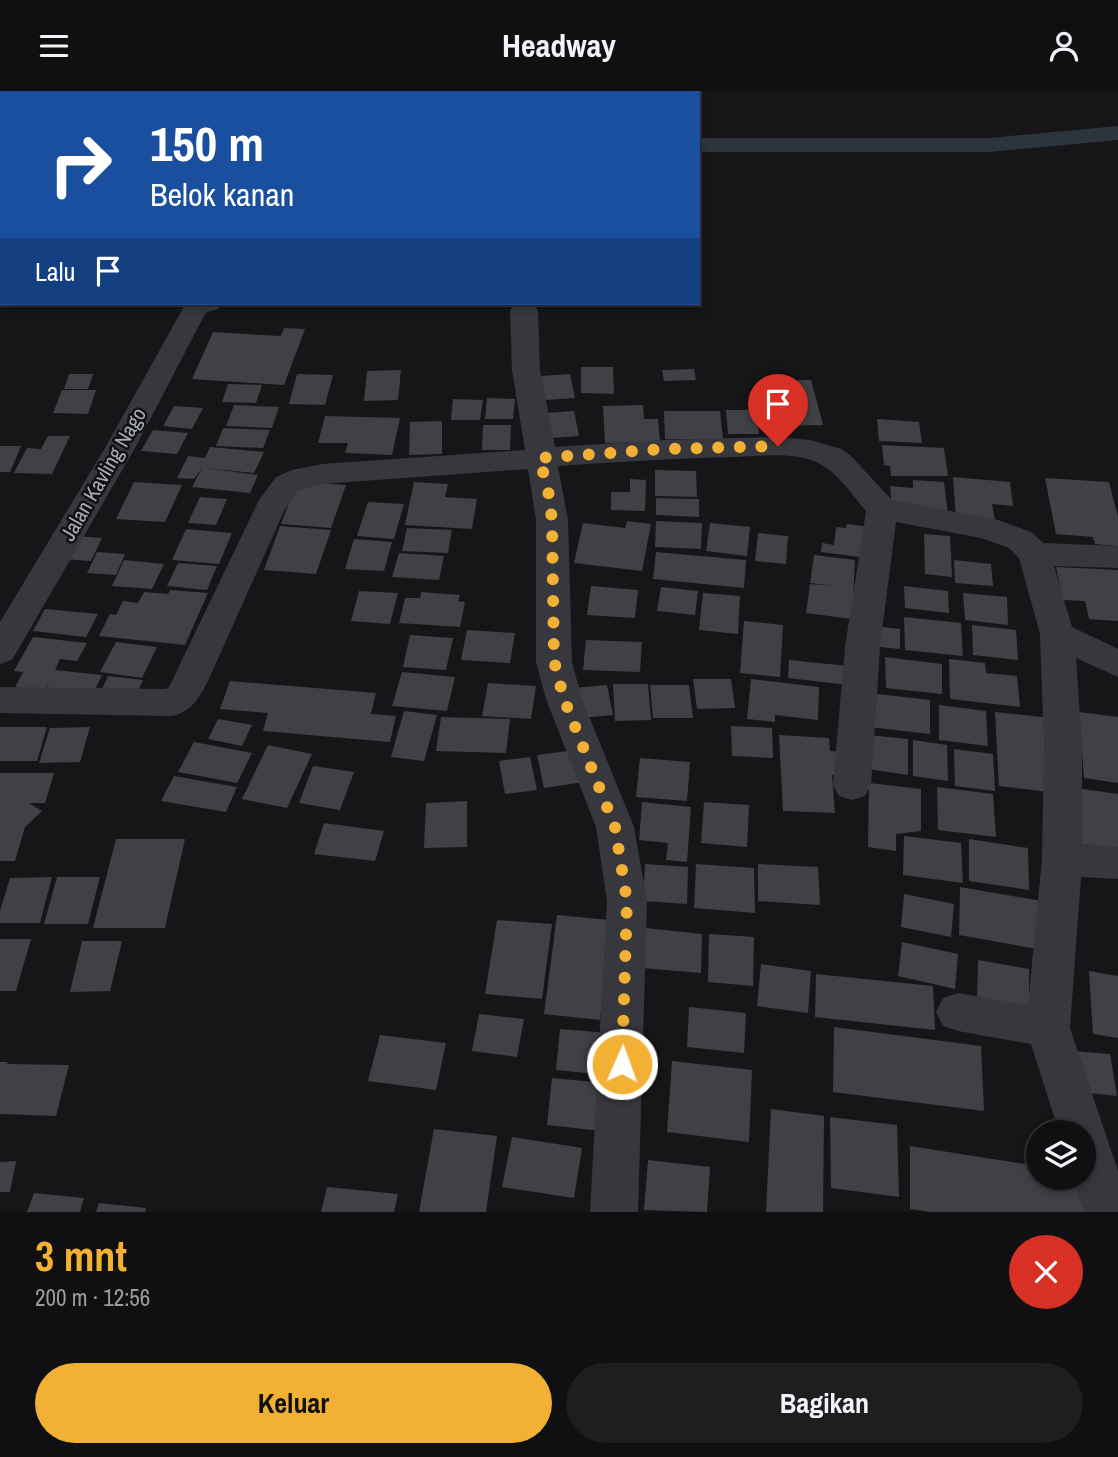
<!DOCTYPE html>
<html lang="id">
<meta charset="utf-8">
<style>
body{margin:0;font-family:"Archivo Narrow",sans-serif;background:#1e1e20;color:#f1f3f6;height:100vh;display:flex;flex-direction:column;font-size:26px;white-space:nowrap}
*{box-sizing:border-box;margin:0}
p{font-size:23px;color:#9c9d9f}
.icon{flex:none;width:38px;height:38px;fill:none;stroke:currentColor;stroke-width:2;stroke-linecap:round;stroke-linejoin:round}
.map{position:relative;height:1121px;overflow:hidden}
.sheet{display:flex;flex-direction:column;background:#101012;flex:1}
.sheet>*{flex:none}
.top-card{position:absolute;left:0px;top:0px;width:700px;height:214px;box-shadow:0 4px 10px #0003,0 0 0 2px #303032;background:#1a4fa0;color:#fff;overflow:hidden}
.fabs{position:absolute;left:1026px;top:1029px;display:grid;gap:14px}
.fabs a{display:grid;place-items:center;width:70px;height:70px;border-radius:50%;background:#101012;box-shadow:0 4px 10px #0003,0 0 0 2px #303032;font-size:35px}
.pin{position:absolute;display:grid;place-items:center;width:60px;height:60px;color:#fff;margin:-72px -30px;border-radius:50% 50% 50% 0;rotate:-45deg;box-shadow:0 0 7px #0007}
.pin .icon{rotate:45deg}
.me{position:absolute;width:77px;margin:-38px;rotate:2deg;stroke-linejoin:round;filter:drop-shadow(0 0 5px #0008)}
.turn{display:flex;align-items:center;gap:24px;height:147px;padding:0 35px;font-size:32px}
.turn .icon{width:91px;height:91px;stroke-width:2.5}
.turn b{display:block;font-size:49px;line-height:60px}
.then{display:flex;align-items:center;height:66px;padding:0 35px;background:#0003;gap:14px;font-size:26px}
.round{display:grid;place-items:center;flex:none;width:74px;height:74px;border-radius:37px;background:#1e1e20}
.head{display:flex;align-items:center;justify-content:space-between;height:119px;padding:0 35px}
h1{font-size:42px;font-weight:700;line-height:52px;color:#f2b134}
.button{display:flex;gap:14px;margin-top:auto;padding:14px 35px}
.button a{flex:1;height:80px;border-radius:42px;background:#f2b134;color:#111;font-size:28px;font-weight:700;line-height:80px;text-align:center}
.button a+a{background:#1e1e20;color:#f1f3f6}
header{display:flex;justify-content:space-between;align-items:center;height:91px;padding:0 35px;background:#101012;font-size:32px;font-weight:700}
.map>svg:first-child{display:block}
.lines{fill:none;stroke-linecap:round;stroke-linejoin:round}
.canal{fill:#2c353c;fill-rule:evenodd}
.building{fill:#404145}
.minor{fill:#37383d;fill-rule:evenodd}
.route{stroke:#f2b134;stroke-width:12;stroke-dasharray:0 21.6}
.labels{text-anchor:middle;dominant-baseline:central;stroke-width:5;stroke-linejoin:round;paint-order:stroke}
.street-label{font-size:21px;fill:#a8adb8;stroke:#111113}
</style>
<header><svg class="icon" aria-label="menu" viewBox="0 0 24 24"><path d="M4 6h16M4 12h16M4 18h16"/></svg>Headway<svg class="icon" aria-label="person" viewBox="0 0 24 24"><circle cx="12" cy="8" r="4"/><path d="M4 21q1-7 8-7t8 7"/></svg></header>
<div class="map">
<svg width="1118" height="1121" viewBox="0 0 1118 1121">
<rect width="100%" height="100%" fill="#161618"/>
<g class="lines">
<!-- canal -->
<g class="canal">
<rect x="0" y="5" width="2" height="14"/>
<path d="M1118 35V49L989 61H698V47H989Z"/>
</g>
</g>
<!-- building -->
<g class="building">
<path d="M284 237 305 238 284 294 192 288 213 241 281 245Z"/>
<path d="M581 276H613L614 303 581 302Z"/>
<path d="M694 278 696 289 664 290 662 279Z"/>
<path d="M401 279 398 309 364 310 367 280Z"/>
<path d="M69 283H93L88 298H64Z"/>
<path d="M297 283 333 284 325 314 289 313Z"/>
<path d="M570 283 575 307 545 309 541 285Z"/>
<path d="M811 289 823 334 771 335 762 290Z"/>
<path d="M228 293 262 294 256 312 222 311Z"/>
<path d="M62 299H96L88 323 53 322Z"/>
<path d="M487 307 515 308 513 328H485Z"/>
<path d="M453 308 483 309 480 329H451Z"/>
<path d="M234 314 279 316 272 337 226 335Z"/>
<path d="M643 314 644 328H658L660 351 605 352 603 315Z"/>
<path d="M174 315 203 317 192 338 163 335Z"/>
<path d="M726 319H756L759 343H728Z"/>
<path d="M574 320 579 345 551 347 546 322Z"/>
<path d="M664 320H720L723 349 665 348Z"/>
<path d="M325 325 400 327 392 364 345 362 348 352H318Z"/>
<path d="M877 328 919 331 922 352 879 350Z"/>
<path d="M442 330V363L409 364 410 331Z"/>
<path d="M483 334H511L510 359H482Z"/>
<path d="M223 337 270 339 263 357 216 355Z"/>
<path d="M153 339 188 342 177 363 141 360Z"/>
<path d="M48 345H70L52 383 14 382 27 357 41 358Z"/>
<path d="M882 354 944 357 948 385H891L890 375 884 374Z"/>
<path d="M0 355H21L10 381H0Z"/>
<path d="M210 356 264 361 254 382 205 377 258 384 250 402 192 396 202 377 194 388 177 387 188 365 205 367Z"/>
<path d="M655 379 696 380 697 406 655 405Z"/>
<path d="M953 386 1010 391 1013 415 992 413 995 430 956 427Z"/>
<path d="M1045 387 1109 391 1118 426V455L1095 453 1093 446 1056 443Z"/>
<path d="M630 388 646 389 645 420 611 419V401H630Z"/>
<path d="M913 389 944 391 948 423 892 419 890 395 913 397Z"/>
<path d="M134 391 182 394 165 431 116 428Z"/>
<path d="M297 391 346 394 331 437 281 433Z"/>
<path d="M414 391 448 393 445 406 477 408 472 438 405 434Z"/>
<path d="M200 406 227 408 216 434 188 432Z"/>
<path d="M656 407 699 408V426L656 424Z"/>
<path d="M368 411 404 413 394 448 357 445Z"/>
<path d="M627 430 651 433 642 480 574 472 583 432 625 437Z"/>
<path d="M656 430 702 432 701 458 655 456Z"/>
<path d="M710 432 750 436 747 465 706 460Z"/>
<path d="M847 433 870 436 868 467 821 461 822 452 834 454 836 436 846 437Z"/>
<path d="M280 435 331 439 316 483 264 479Z"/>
<path d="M407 437 452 439 448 462 402 460Z"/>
<path d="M186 438 232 442 219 473 172 469Z"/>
<path d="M758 442 788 445 786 473 755 470Z"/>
<path d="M924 443 950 445 952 486 925 483Z"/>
<path d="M75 445 102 447 91 470 63 468Z"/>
<path d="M354 448 392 451 384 480 345 478Z"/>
<path d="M97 461 125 463 116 484 87 482Z"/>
<path d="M656 461 746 469 744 497 653 488Z"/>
<path d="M399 462 444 465 439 489 392 486Z"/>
<path d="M814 464 855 469 852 528 806 522 810 493 836 495 810 492Z"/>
<path d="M124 469 164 473 152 498 112 495Z"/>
<path d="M954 469 991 473 993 495 955 492Z"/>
<path d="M178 472 217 475 207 499 167 495Z"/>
<path d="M1056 476 1118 479V530L1089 528 1085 510 1063 509Z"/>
<path d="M591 495 638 499 635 527 587 524Z"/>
<path d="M904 495 948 500 949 522 905 517Z"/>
<path d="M661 496 698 500 695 524 657 520Z"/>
<path d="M170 499 208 502 185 554 99 545 110 523 116 524 123 510 138 512 144 501 168 503Z"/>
<path d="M359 500 398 502 390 533 351 530Z"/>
<path d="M421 501 460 504 458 510 465 511 460 536 399 532 405 507H420Z"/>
<path d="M703 502 740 505 738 543 699 539Z"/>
<path d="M963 502 1007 506 1008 534 965 529Z"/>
<path d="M45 518 98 523 86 546 33 540Z"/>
<path d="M904 526 961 532 963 565 905 559Z"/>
<path d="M744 530 783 534 780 586 740 582Z"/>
<path d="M972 534 1016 539 1018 569 973 564Z"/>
<path d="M872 535 900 538V558L871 555Z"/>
<path d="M467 539 515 542 510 572 461 569Z"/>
<path d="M410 544 453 547 446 579 403 576Z"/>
<path d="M33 546 87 552 77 570 60 568 55 579 102 584 86 617 39 612 50 588 42 603 13 600 23 581 14 580Z"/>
<path d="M586 549 642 551 640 581 583 579Z"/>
<path d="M116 551 157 556 142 587 100 581Z"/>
<path d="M885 566 942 573V603L886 597Z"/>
<path d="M949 568 985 572 986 582 1017 585 1020 616 950 608Z"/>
<path d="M789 569 848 575V594L788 587Z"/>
<path d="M402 581 455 586 447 620 392 615Z"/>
<path d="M108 585 143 589 129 619 94 615Z"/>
<path d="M693 588H731L735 617 697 618Z"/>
<path d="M751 588 819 596 818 629 775 624V631L747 628Z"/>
<path d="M230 590 376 602 371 623 396 625 390 651 263 640 268 622 220 618Z"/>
<path d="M488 592 536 595 531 628 482 625Z"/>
<path d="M613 593H648L651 629 615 630Z"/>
<path d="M607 594 613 624 579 627 574 597Z"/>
<path d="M650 594H689L693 627H653Z"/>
<path d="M869 602 930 609V643L869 636Z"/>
<path d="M939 614 986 620 988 655 939 649Z"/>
<path d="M404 620 437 624 424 670 391 666Z"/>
<path d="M995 621 1052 627 1048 701 999 695Z"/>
<path d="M1079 621 1118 626V692L1084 687Z"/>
<path d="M441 626 510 628 506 662 436 660Z"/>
<path d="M218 628 252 634 242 655 208 648Z"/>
<path d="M731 635 772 637 773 667 732 665Z"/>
<path d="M0 636H47L37 670H0Z"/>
<path d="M90 636 80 671 39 672 50 637Z"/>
<path d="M779 644 829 647 830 660 842 661 844 685 832 684 835 722 783 720Z"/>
<path d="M868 644 908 648V684L868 678Z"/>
<path d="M913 649 947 654 948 690 913 685Z"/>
<path d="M194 651 252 662 237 692 178 681Z"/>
<path d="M268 654 312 663 287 717 242 708Z"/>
<path d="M954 658 993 663 995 700 955 695Z"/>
<path d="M575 659 583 691 544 697 537 664Z"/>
<path d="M530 666 537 699 505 703 499 670Z"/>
<path d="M640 667 690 671 687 710 636 706Z"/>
<path d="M313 675 354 681 340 719 299 712Z"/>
<path d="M0 682H54L45 712H29L42 720 25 736 15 770H0Z"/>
<path d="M174 685 237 696 226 721 161 710Z"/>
<path d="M869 692 921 698V740L896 743V760L868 756Z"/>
<path d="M937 696 993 703 996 746 938 739Z"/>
<path d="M1076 697 1118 703V758L1080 753Z"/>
<path d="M467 710V756L424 757 426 712Z"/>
<path d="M642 711 691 716 687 771 666 769 668 752 639 749Z"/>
<path d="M704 711 749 714 747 756 701 752Z"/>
<path d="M324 732 384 740 375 770 314 763Z"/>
<path d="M904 745 961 752 963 792 903 784Z"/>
<path d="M116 748H185L165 837H93Z"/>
<path d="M969 748 1028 757 1029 799 969 790Z"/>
<path d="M645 773 688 776 687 813 643 810Z"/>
<path d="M696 773 754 777 755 822 694 817Z"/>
<path d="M758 773 818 776 820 814 758 810Z"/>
<path d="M52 786 40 832H0V820L10 787Z"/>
<path d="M57 786H100L88 833H44Z"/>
<path d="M960 796 1048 811 1049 860 959 844Z"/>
<path d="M904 803 954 813 951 846 901 836Z"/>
<path d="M557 824 610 829 600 929 544 923Z"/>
<path d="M497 829 552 833 542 908 485 903Z"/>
<path d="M645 837 702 843 701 882 642 877Z"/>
<path d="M709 843 754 846 753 895 708 891Z"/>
<path d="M0 848H31L16 900H0Z"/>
<path d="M82 850H122L110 900 70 901Z"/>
<path d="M902 851 958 863 955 898 898 885Z"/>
<path d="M978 869 1029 878V919L977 910Z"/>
<path d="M761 873 811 880 808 922 757 915Z"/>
<path d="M1089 880 1118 885V947L1093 943Z"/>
<path d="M816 883 933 895 935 939 815 926Z"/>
<path d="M689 916 746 922 744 962 687 956Z"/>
<path d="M479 923 524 928 517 966 472 960Z"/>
<path d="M834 936 981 955 984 1020 833 1001Z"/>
<path d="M560 938 610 942 606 984 556 979Z"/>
<path d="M380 944 446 952 436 999 368 990Z"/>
<path d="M1073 960 1110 963 1117 1005 1079 1001Z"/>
<path d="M672 970 752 979 749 1051 667 1041Z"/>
<path d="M0 971H8L7 973 69 974 56 1025 0 1023Z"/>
<path d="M552 987 606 992 602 1040 547 1034Z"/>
<path d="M771 1018 824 1025 823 1121H766Z"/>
<path d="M830 1026 897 1034 899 1106 831 1097Z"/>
<path d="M434 1038 497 1045 486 1121H419Z"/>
<path d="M512 1046 582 1057 574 1107 502 1096Z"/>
<path d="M910 1055 1038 1075V1087H1083L1093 1121H931L910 1118Z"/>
<path d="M648 1069 710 1076 707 1121 644 1119Z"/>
<path d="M16 1070 10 1101H0V1071Z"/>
<path d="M327 1096 398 1103 394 1121H321Z"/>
<path d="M34 1102 84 1107 80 1121H27Z"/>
<path d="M99 1112 146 1117 145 1121H96Z"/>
</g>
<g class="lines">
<!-- minor -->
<g class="minor">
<rect x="0" y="19" width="2" height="14"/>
<path d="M2 167V187L0 188V168Z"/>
<path d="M0 198 2 212H11L0 214Z"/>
<path d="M186 212H222L218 218 207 221 204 225 135 357 12 569 0 573V531L105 357Z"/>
<path d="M524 212 534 214 538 220 540 279 555 356 665 349 778 346 810 349 841 358 850 364 892 409 998 429 1031 441 1043 452 1118 455V477L1054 475 1072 536 1118 558V586L1076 567 1082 653V753L1118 756V788L1081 786 1070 937 1118 1080V1121H1084L1073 1087H1083V1041H1059L1031 953 958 940 943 935 936 921 943 907 958 902 1028 914 1042 768 1044 653 1040 543 1019 467 1009 457 981 447 896 431 880 556 871 694 865 705 852 709 839 705 833 694 845 556 866 420C852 404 836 379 816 371 792 361 762 365 736 366 677 367 617 371 558 375L568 429 572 571 582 608 634 736 647 810 638 1121H590L607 810 596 736 546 608 536 571V429L528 378 322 393 298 400 285 418 208 590C198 608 193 619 173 625L0 622V596L166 598 169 596 259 409 276 386 292 379 322 373 525 359 512 279 510 220 514 214Z"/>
</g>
</g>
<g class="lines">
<!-- route -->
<path class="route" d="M622 973 627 810 615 736 564 608 554 570 552 429 548 398 539 367 665 358 778 355"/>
</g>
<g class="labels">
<!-- street labels -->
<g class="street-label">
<text transform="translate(103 383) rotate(-60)">Jalan Kavling Nago</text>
</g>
</g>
</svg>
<div class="fabs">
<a><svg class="icon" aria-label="layers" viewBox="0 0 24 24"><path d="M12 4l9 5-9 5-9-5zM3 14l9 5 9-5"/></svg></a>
</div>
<div class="pin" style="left:778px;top:355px;background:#d93025"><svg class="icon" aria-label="arrive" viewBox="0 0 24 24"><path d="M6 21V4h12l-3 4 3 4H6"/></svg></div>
<svg class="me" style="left:622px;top:973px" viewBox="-20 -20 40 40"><circle r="17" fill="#f2b134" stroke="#fff" stroke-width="3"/><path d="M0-11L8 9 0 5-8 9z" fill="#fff"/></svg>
<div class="top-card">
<div class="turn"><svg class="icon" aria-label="right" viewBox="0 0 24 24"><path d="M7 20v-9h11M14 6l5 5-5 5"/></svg><div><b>150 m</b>Belok kanan</div></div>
<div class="then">Lalu<svg class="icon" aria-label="arrive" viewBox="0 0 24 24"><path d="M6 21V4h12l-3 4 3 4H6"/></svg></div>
</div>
</div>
<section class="sheet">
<div class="head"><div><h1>3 mnt</h1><p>200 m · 12:56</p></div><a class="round" style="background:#d93025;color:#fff"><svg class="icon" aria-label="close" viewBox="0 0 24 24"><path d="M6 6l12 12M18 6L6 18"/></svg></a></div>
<div class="button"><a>Keluar</a><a>Bagikan</a></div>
</section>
